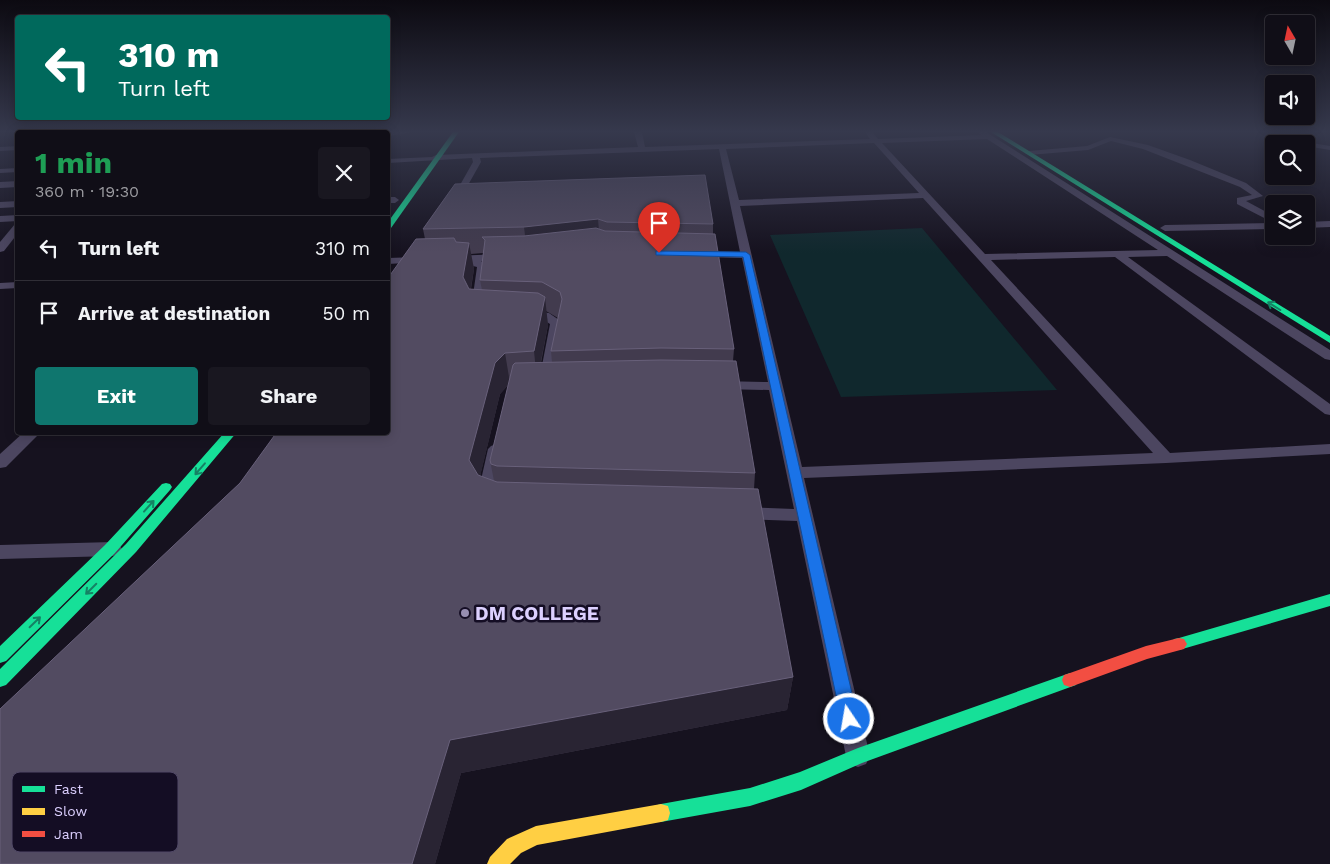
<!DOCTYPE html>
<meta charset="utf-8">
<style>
body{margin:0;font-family:"Work Sans",sans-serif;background:#191720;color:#f1f3f6;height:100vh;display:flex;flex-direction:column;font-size:19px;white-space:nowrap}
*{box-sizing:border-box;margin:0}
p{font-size:16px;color:#9c9ca1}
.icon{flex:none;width:28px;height:28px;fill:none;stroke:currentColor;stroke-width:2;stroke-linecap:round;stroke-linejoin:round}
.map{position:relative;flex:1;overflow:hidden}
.sheet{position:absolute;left:15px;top:130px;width:375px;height:305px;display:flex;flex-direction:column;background:#100e17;border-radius:5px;box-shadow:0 2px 12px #0003,0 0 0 1px #302e36}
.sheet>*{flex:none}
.guide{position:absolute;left:15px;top:15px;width:375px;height:105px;border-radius:5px;box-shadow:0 2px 12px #0003,0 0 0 1px #302e36;background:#00695c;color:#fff;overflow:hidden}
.needle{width:32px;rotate:351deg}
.buttons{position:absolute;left:1265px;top:15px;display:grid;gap:10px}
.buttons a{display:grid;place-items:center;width:50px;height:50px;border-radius:5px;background:#100e17;box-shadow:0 2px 12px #0003,0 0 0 1px #302e36;font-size:25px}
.pin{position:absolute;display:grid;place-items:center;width:42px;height:42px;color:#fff;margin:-51px -21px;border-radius:50% 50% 50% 0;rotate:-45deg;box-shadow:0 0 5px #0007}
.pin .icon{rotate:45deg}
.me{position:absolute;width:55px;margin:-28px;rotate:348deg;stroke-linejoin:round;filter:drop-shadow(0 0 4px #0008)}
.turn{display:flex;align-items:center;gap:18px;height:105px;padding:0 20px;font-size:22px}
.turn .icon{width:65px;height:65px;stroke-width:2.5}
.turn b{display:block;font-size:35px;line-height:42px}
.round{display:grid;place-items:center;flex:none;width:52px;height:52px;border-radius:5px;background:#191720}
.headline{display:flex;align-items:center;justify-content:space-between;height:85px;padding:0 20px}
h1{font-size:30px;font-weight:700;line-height:38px;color:#1e9e55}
.action{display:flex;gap:10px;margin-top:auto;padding:10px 20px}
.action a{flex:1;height:58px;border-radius:5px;background:#0f766e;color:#fff;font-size:20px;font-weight:700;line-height:58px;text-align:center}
.action a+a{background:#191720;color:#f1f3f6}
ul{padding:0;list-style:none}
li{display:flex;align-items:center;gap:15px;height:65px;padding:0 20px;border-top:1px solid #302e36}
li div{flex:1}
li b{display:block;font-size:19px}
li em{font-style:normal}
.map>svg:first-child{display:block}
.green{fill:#10282d}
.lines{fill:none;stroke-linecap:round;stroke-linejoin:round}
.street{fill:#4c4660;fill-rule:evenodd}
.fast{fill:#16e098;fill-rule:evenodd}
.slow{fill:#ffcf43;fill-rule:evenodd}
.jam{fill:#f24e42;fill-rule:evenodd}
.wall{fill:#423b4e;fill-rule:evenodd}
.shaded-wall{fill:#292433}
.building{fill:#524b61;stroke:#68607a}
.oneway{stroke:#158164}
.route{fill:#1a73e8;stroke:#114b97}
.poi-dot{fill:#978eb1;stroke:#140d24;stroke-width:2}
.labels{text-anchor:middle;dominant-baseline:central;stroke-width:5;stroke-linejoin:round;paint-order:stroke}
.near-poi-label{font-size:19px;font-weight:bold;fill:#dcd0ff;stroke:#140d24;text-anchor:start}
.key{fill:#140d24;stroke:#504866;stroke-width:1}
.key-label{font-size:14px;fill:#dcd0ff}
</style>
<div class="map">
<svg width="1330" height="864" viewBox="0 0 1330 864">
<rect width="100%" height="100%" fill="#16121f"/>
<!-- green -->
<path class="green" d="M922 228 1057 390 841 397 770 235Z"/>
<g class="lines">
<!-- street -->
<g class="street">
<path d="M385 132H413L388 136V132Z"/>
<path d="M634 132H642L645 147 870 139 865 132H872L878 139 981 135 978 132H986L1330 350V360L1325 359 1167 256 1128 257 1330 404V415L1325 414 1115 257 991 260 1170 453 1330 444V454L1166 463 804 478 870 756 866 764 858 767 850 764 846 756 797 521 743 519 737 517 734 513 737 509 743 507 794 509 769 390 720 389 713 385 720 381 768 382 742 258 698 257 693 254 698 251 740 252 719 149 480 158 481 162 459 201 455 204 451 201 473 162 472 158 388 163V159L432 157 436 155 638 147ZM987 139 1158 250 985 254 882 143ZM874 143 919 193 739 200 726 149ZM923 198 1153 453 802 467 740 206Z"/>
<path d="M1110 137 1148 145 1190 160 1246 183 1263 196 1246 201 1274 216V223L1237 204V198L1252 195 1240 187 1143 149 1111 141 1088 150 1029 155 1025 153 1029 151 1087 146Z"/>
<path d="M1306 142 1330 146V150L1306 146V144H1302Z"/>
<path d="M18 146V150L0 151V147Z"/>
<path d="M18 168V172L0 173V169Z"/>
<path d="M18 181V187L0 188V182Z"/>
<path d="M388 197H395L399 200 395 203H388Z"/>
<path d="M18 201V207L0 208V202Z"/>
<path d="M18 215V221L0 222V216Z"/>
<path d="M1330 221V227L1306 228V222Z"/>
<path d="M18 223V233L4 251 0 252V242L15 224Z"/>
<path d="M1274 223V229L1165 231 1160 228 1165 225Z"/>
<path d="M503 254 508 257 507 259 481 261 487 266 483 309 481 312H473L471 309 477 267 469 265V261L451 262 446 259 451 256Z"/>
<path d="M418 257 423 260 422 262 388 264V258Z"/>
<path d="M18 282V288L0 289V283Z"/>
<path d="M529 311 549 313 562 322 563 327 551 384H541L539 381 550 324 542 319 525 318 523 315Z"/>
<path d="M24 432H41L6 467 0 468V454Z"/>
<path d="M496 444 501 446 504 449 494 493 495 497 493 501 487 503 481 501 478 493 488 449 491 446Z"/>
<path d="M113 542 119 544 122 549 119 554 113 556 0 559V545Z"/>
</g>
<!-- fast -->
<g class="fast">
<path d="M453 132H459L391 228H388V222Z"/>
<path d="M991 132H998L1330 336V343Z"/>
<path d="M225 432H237L136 552 6 685 0 687V669L126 544Z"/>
<path d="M166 483 170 484 172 487 170 490 115 553 6 661 0 663V646L105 545 162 484Z"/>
<path d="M1330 594V606L1179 650 1174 649 1171 644 1174 639 1179 638Z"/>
<path d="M1070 673 1076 675 1078 680 1076 685 862 763 801 790 750 806 661 822 654 820 652 813 654 806 661 804 750 788 800 772 858 748Z"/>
</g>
<!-- slow -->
<path class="slow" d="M661 804 668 806 670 813 668 820 661 822 537 845 521 853 510 864H487L490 857 507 839 536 826Z"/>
<!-- jam -->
<path class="jam" d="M1179 638 1184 639 1187 644 1184 649 1147 659 1070 687 1064 685 1062 680 1064 675 1070 673 1146 646Z"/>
</g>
<!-- wall -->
<path class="wall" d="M455 184 713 224V233L734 349 733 361 755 473 754 489 793 677 787 710 461 773 435 864H0L240 483 425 239 423 229ZM483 253 480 280 482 290 471 289 474 269 471 254ZM546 311 558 318 551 351 552 362 541 363 548 325ZM508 385 490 460 494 481 480 476 500 394Z"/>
<!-- shaded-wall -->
<g class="shaded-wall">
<path d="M598 219 600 244 527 252 524 227Z"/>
<path d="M469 243 474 269 468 305 463 277Z"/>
<path d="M545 297 548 325 537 381 534 351Z"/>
<path d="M505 353 510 383 500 394 476 493 469 460 495 363Z"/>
<path d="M793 677 787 710 461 773 435 864H412L450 740Z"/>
</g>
<!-- building -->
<g class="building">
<path d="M705 175 713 224 607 222 598 219 524 227 423 229 455 184Z"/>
<path d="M596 228 605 231 715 234 734 349 661 348 551 351 562 299 560 292 542 282 480 280 485 240 482 237 524 236Z"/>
<path d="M454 238 456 242 469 243 463 277 469 289 538 293 545 297 534 351 505 353 495 363 469 460 478 475 497 482 758 489 793 677 450 740 412 864H0V709L240 483 277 432H388V278L416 239Z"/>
<path d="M661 360 736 361 755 473 497 466 491 464 490 460 513 365 515 363Z"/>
</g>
<!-- one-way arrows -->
<defs><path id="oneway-shaft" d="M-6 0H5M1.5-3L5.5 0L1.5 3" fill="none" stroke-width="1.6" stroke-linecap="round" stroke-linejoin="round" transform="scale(1.25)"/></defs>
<g class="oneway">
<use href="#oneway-shaft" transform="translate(1274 306) rotate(-148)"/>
<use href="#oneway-shaft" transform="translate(200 469) rotate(131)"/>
<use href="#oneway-shaft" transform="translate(149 506) rotate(-48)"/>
<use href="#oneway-shaft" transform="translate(91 589) rotate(135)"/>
<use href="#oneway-shaft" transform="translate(35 622) rotate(-44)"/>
</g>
<!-- sky -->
<linearGradient id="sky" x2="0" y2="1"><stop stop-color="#0c0a11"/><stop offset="0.52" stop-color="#36394d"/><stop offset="1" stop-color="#36394d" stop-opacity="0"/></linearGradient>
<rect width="1330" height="253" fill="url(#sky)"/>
<!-- route -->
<path class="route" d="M656 251 746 252 750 255 858 719 855 724 849 726 843 724 841 719 743 257 659 255H656Z"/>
<!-- markers -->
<circle class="poi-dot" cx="465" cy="613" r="5"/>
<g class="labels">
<!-- near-poi labels -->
<g class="near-poi-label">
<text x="475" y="613">DM COLLEGE</text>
</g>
</g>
<!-- legend -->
<rect x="12" y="772" width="166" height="80" rx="8" class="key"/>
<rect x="22" y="786" width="23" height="6" fill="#16e098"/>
<rect x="22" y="808" width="23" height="7" fill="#ffcf43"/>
<rect x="22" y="831" width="23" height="6" fill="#f24e42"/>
<g class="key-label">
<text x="54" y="794">Fast</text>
<text x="54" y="816">Slow</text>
<text x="54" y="839">Jam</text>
</g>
</svg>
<div class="buttons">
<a><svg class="needle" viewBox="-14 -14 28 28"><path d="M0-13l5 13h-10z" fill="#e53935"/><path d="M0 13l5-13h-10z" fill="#9c9ca1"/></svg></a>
<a><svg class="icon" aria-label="sound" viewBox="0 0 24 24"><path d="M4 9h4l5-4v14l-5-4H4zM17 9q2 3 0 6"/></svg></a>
<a><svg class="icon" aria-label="search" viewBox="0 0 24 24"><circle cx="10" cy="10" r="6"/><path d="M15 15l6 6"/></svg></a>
<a><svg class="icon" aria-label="layers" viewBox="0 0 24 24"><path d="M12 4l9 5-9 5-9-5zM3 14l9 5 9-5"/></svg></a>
</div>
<div class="pin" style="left:659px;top:253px;background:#d93025"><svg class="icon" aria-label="arrive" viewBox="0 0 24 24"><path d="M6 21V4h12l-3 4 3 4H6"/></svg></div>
<svg class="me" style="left:849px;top:719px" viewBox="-20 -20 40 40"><circle r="17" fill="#1a73e8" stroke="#fff" stroke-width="3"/><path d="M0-11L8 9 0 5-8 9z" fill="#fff"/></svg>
<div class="guide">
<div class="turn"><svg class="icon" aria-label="left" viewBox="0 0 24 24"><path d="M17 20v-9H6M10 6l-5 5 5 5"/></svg><div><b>310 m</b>Turn left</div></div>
</div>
<section class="sheet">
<div class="headline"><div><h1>1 min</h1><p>360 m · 19:30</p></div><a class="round"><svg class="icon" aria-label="close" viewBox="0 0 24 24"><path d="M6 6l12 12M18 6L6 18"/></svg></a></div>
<ul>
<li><svg class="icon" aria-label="left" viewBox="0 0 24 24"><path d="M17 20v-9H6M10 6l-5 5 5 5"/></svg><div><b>Turn left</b></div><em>310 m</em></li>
<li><svg class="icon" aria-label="arrive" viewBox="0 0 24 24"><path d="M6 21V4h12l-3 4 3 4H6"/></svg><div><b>Arrive at destination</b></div><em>50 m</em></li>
</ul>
<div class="action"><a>Exit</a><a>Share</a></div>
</section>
</div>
